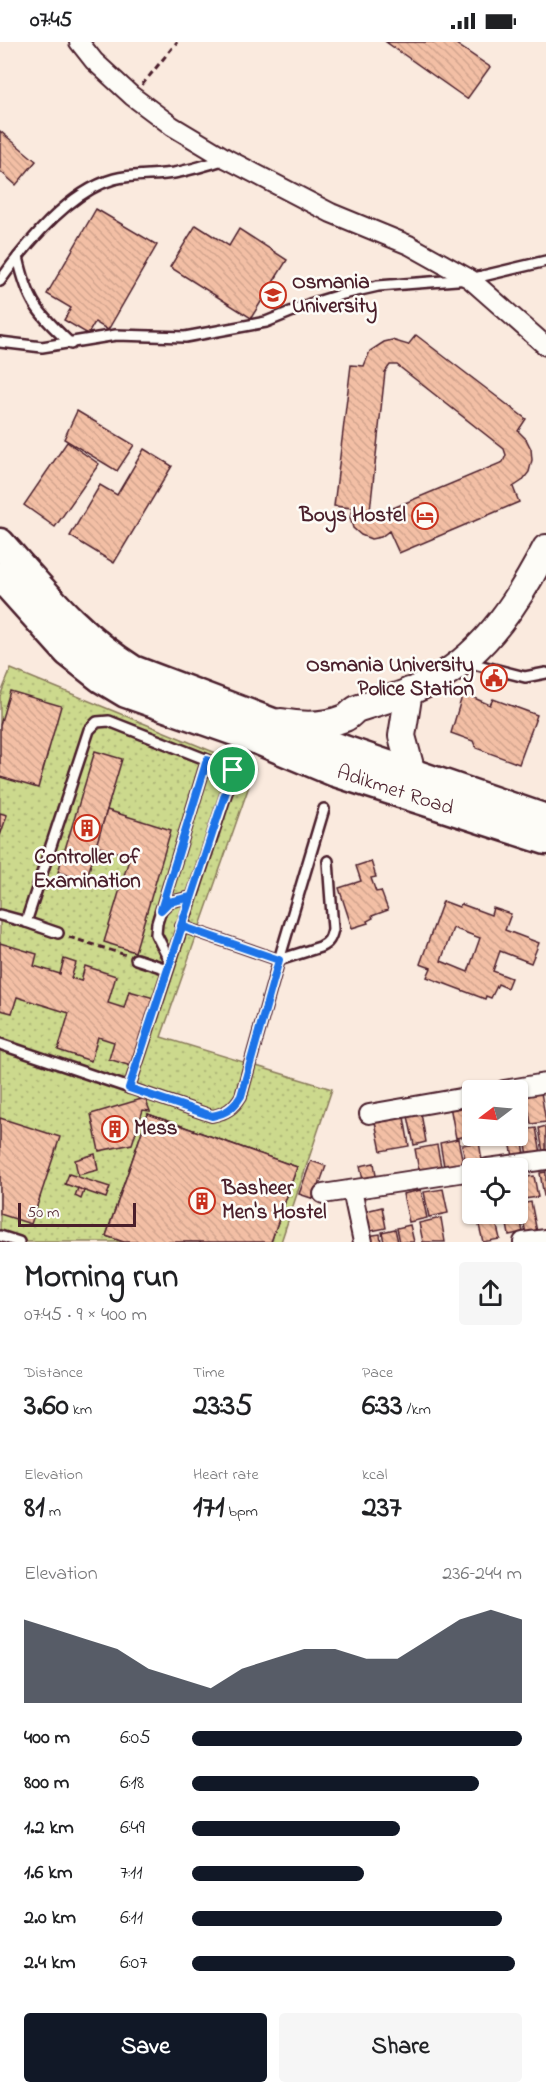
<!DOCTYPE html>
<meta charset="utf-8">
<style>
:root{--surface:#fff;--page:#f6f6f6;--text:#202124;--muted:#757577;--accent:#111827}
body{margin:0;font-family:"Indie Flower",sans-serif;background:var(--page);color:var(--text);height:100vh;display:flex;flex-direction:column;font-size:22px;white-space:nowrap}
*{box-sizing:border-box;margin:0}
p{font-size:20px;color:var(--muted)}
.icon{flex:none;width:33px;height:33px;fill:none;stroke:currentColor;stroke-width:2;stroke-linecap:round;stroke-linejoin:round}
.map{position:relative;height:1200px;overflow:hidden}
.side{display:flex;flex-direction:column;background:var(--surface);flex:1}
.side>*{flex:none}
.needle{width:39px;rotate:254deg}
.buttons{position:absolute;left:462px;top:1038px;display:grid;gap:12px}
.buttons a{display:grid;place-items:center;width:66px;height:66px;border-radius:6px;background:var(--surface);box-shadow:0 2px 4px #0004;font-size:30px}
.scale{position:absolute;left:18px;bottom:15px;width:118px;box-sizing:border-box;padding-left:6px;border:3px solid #4a1f2b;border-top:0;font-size:16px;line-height:21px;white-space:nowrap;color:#4a1f2b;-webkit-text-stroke:4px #fdfcf7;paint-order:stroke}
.pin{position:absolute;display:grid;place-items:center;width:51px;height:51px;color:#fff;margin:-26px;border:3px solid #fff;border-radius:50%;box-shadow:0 2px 6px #0007}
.round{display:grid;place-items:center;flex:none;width:63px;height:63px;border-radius:6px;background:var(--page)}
.head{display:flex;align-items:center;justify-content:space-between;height:102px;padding:0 24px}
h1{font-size:33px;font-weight:700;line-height:45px}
.figures{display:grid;grid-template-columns:repeat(3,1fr);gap:9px;height:102px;padding:6px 24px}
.figures div{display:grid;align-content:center}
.figures b{font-size:30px;font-weight:700}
.figures small{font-size:16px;font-weight:400}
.figures p{font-size:16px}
.chart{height:168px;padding:12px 24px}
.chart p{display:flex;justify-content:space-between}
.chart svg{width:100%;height:108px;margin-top:6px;fill:var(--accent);opacity:.7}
.button{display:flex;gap:12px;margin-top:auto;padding:12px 24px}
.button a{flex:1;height:69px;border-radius:6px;background:var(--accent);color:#fff;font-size:24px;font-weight:700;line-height:69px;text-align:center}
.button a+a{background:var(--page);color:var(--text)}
ul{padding:0 24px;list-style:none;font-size:20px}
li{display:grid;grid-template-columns:96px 72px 1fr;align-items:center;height:45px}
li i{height:15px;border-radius:8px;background:var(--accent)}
.status{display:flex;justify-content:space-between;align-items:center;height:42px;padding:0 30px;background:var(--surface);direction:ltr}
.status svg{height:16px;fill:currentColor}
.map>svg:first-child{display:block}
</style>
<div class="status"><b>07:45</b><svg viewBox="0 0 49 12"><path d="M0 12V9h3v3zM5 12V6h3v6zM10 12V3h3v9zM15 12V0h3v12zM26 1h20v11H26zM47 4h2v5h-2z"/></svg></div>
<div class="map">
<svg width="546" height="1200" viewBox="0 0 546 1200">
<defs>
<pattern id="green-dots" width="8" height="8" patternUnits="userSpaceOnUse" patternTransform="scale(1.5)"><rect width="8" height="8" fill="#ccd98d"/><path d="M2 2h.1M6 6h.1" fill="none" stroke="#b1ba7a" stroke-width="1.8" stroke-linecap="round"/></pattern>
<pattern id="building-back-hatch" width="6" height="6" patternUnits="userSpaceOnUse" patternTransform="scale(1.5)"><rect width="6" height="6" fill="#f3bfa5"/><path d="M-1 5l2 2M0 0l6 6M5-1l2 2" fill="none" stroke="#d2a48e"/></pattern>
</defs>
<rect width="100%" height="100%" fill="#faeade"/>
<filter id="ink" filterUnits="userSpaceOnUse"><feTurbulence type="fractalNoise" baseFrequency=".0167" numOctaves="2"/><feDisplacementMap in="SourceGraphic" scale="12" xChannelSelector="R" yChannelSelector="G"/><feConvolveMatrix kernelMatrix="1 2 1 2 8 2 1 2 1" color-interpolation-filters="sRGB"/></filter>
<g filter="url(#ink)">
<!-- green -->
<polygon fill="url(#green-dots)" stroke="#8b7c5c" stroke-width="1.5" points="11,627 255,727 161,995 332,1047 281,1200 0,1200 0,654"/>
<!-- building -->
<g fill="url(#building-back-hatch)" stroke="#4a1f2b" stroke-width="1.5" fill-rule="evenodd">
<polygon points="386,0 453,0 490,25 467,57"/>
<polygon points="0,89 36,119 16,143 0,129"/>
<polygon points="96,167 157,203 108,288 95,280 88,292 64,278 71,266 47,252"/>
<polygon points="196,183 229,204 239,187 287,218 251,276 170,225"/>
<path d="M416,293L526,377L518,389L526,397L531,407L532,418L529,430L522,439L513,445L519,460L399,511L389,489L381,495L371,497L361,493L353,486L350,476L352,466L334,464L351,323L364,324L370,309L384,300L392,298L408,303ZM390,323H397L504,407L506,413L503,420L374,474L370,469L385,330Z"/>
<polygon points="77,369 134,403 117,429 64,397"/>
<polygon points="67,400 99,422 55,485 24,463"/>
<polygon points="144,407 172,424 114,521 70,494 100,443 117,453"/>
<polygon points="10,649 61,664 38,746 0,735 0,683"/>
<polygon points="463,651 490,663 493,657 537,673 519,722 476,706 473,699 451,691"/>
<polygon points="95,709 122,717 86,839 58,830"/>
<polygon points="107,768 171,788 135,910 104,900 130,814 96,804"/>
<polygon points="0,771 7,773 0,794"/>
<polygon points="371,819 376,835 371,836 376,850 381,849 388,868 372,874 373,876 367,879 368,881 352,886 339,846 361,839 356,824"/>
<path d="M443,859L459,865L461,862L491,873L493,866L511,872L505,888L539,901L531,921L500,909L493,929L511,936L507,946L498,942L491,956L486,954L485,957L427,935L431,926L420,922ZM453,886L480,896L468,930L441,919Z"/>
<polygon points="0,901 37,912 34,924 60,932 64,917 76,921 71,936 81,939 85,924 116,934 108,961 124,966 129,949 154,956 134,1025 109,1017 114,1000 98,995 91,1019 58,1008 69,971 17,955 12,971 0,968"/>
<polygon points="541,1050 546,1080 531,1082 526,1053"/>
<polygon points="522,1055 526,1069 518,1071 518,1056"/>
<polygon points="145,1056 150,1069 143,1068 132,1102 99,1109 91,1072"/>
<polygon points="470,1060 472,1093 456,1096 450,1064"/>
<polygon points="421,1071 426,1100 414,1103 408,1074"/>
<polygon points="148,1072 297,1125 271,1200 246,1200 266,1135 233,1125 225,1149 193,1139 201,1113 169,1103 145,1179 212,1200 124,1200 106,1194"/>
<polygon points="148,1072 297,1125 271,1200 124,1200 106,1194"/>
<polygon points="404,1075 409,1104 381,1109 375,1080"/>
<polygon points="0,1076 60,1095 31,1182 0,1172"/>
<polygon points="546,1084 546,1115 544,1116 539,1086"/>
<polygon points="536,1086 542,1116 529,1118 523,1088"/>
<polygon points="521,1089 526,1118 514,1120 509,1094 518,1094 518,1090"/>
<polygon points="458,1097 464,1126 445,1130 440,1101"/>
<polygon points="479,1100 483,1124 467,1126 462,1103"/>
<polygon points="437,1103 442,1130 420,1134 415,1107"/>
<polygon points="95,1112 98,1128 78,1133 75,1118"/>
<polygon points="311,1119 326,1124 314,1157 299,1152"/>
<polygon points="374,1121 377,1140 364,1143 360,1124"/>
<polygon points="546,1130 546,1154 544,1154 540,1131"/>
<polygon points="69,1132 110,1145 106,1156 65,1142"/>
<polygon points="534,1134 538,1155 524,1157 520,1136"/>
<polygon points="78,1146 84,1149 81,1157 75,1154"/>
<polygon points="443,1147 448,1171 429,1175 424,1150"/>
<polygon points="421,1148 427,1176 409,1180 403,1152"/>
<polygon points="531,1160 537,1190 526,1192 520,1162"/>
<polygon points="382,1165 386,1186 366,1190 362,1170"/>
<polygon points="518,1165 523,1190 509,1193 505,1172 518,1172"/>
<polygon points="441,1176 445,1200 423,1200 419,1181"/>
<polygon points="495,1176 500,1197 483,1200 478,1179"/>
<polygon points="410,1183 414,1200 400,1200 397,1186"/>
<polygon points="395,1187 398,1200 384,1200 382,1190"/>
<polygon points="380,1192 381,1200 368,1200 367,1194"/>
</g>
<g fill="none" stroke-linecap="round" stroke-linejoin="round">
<defs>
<g id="lane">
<path d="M18,215C28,260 37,270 71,302"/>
<path d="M0,239C27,201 68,150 114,137C133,132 154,134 174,131C191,128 209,122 227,117"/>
<polyline points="0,300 42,305 116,293 185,295 266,280 310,262 343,252 378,244 470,237 546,219"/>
<polyline points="466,620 525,635 546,631"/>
<polyline points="162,867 169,860 191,855"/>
<polyline points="0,873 26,880 89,688 97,680 109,679 233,728"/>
<polyline points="26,880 58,891"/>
<path d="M181,884L279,918L320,905C329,901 331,896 333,887L328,819"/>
<polyline points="136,917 167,927"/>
<polyline points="170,920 156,892 157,881 207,718"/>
<path d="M0,1002L212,1074C226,1071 233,1067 241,1054L279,918L324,767"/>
<polyline points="129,1046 245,695"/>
<polyline points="0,1194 19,1200"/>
</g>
<g id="street">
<polyline points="79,0 94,19 132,54 172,84 227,117 331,171 409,203 470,237 546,304"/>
<polyline points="504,1048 546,1041"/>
<polyline points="369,1072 472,1054"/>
<polyline points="488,1126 546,1118"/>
<polyline points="352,1148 363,1200"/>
<polyline points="323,1152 472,1129"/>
<polyline points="523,1200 546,1197"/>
</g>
<g id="secondary">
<polyline points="409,649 402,694 412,731"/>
<path d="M281,680C302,684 325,684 345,676C350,674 353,668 359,666C385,658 412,651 436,637C487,609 520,556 546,506"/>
</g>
<g id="primary">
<path d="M0,501C43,549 77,593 133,628L344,708L546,777"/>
<polyline points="0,534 68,610 101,636 126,651 246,693 335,730 546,798"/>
</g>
</defs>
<!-- lane casing -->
<use href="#lane" stroke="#4a1f2b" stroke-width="14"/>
<!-- street casing -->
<use href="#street" stroke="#4a1f2b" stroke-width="22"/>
<!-- secondary casing -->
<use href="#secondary" stroke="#4a1f2b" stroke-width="30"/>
<!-- primary casing -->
<use href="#primary" stroke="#4a1f2b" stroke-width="33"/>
<!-- path -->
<g stroke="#4a1f2b" stroke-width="3" stroke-dasharray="6 4.5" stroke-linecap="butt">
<polyline points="142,43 177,0"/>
<polyline points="69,895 126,913"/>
</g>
<!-- lane -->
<use href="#lane" stroke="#fdfcf7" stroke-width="9"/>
<!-- street -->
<use href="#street" stroke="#fdfcf7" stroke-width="18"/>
<!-- secondary -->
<use href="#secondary" stroke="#fdfcf7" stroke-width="26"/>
<!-- primary -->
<use href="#primary" stroke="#fdfcf7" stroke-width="28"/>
</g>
</g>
<g fill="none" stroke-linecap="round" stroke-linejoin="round" filter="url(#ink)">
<defs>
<path id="route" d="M233,728C198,834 163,940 129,1046L212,1074C226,1071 233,1067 241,1054L279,918L181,884L191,855L169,860L161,868L207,718L233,728"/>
</defs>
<!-- route casing -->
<use href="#route" stroke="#fff" stroke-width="12"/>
<!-- route -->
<use href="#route" stroke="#1a73e8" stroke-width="8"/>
</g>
<!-- icons -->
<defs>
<symbol id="university-ring" viewBox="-11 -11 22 22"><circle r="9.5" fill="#fdfcf7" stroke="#c8321e" stroke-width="1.5"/><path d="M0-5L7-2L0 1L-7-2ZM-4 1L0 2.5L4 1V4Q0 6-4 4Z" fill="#c8321e"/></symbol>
<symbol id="hotel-ring" viewBox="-11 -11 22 22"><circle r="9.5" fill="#fdfcf7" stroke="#c8321e" stroke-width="1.5"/><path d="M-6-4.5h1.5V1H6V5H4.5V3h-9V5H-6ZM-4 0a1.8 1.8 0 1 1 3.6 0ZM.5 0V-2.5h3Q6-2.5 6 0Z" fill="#c8321e"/></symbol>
<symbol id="civic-ring" viewBox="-11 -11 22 22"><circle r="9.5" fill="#fdfcf7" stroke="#c8321e" stroke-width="1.5"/><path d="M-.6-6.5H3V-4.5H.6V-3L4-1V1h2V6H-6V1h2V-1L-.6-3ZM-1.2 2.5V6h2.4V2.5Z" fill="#c8321e"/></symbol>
<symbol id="building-ring" viewBox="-11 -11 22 22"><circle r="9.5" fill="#fdfcf7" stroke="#c8321e" stroke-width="1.5"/><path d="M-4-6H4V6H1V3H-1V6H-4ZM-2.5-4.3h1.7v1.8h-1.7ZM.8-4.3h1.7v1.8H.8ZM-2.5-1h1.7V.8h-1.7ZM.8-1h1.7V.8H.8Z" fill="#c8321e"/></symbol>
</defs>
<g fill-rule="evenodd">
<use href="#university-ring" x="258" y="238" width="30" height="30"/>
<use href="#hotel-ring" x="410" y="459" width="30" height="30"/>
<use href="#civic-ring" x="479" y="621" width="30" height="30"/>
<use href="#building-ring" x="72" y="771" width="30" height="30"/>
<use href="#building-ring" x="100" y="1072" width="30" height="30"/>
<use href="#building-ring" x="187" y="1144" width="30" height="30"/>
</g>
<g text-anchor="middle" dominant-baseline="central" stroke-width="5" stroke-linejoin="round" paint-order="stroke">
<!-- poi labels -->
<g font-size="21" font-weight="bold" fill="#4a1f2b" stroke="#fdfcf7" text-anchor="start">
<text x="292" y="241">Osmania<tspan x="292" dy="24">University</tspan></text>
<text x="406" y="474" text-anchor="end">Boys Hostel</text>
<text x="474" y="624" text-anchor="end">Osmania University<tspan x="474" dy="24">Police Station</tspan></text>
<text x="87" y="816" text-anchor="middle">Controller of<tspan x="87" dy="24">Examination</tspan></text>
<text x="134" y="1087">Mess</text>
<text x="222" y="1147">Basheer<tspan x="222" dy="24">Men's Hostel</tspan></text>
</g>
<!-- street labels -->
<g font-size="21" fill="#4a1f2b" stroke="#fdfcf7">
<text transform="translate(395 749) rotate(18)">Adikmet Road</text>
</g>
</g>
</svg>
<div class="buttons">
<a><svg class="needle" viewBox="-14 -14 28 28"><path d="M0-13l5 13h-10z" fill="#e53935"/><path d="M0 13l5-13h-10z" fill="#757577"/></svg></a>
<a><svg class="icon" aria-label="locate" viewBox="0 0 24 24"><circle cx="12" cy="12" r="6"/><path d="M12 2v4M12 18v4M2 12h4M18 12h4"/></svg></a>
</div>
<div class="scale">50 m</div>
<div class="pin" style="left:233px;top:728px;background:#1e9e55"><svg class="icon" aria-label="arrive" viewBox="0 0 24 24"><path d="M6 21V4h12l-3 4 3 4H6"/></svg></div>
</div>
<section class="side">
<div class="head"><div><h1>Morning run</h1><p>07:45 · 9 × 400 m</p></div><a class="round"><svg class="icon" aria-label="share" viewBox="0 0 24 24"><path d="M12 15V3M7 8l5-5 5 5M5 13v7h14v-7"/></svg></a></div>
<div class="figures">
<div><p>Distance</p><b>3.60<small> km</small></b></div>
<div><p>Time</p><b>23:35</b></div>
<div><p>Pace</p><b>6:33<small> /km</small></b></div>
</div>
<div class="figures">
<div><p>Elevation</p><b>81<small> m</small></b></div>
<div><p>Heart rate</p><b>171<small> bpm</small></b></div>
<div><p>kcal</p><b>237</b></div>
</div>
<div class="chart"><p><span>Elevation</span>236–244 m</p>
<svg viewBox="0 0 160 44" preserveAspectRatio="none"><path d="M0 44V10L10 14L20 18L30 22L40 30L50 34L60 38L70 30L80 26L90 22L100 22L110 26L120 26L130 18L140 10L150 6L160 10V44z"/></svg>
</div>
<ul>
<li><b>400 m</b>6:05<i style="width:100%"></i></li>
<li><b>800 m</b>6:18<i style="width:87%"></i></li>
<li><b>1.2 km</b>6:49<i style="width:63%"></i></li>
<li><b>1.6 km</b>7:11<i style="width:52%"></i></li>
<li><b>2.0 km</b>6:11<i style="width:94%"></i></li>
<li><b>2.4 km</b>6:07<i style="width:98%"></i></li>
</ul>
<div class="button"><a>Save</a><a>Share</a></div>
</section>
